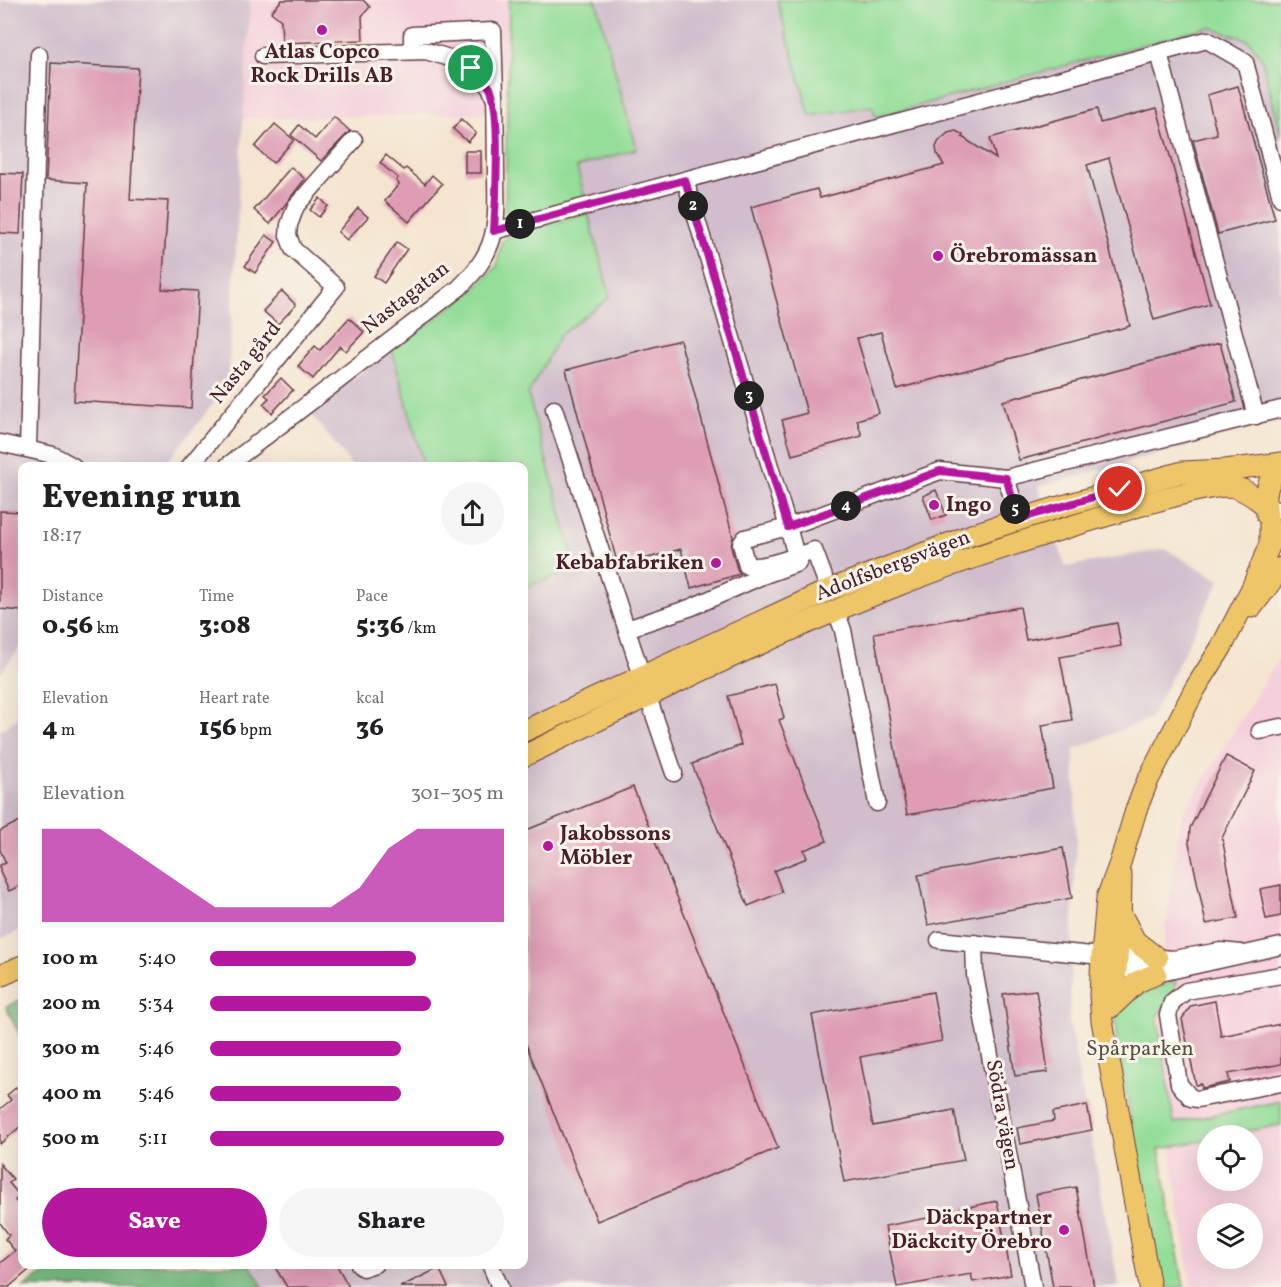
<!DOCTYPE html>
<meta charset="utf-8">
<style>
:root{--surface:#fff;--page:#f6f6f6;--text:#202124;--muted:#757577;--accent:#b5179e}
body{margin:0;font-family:Vollkorn,serif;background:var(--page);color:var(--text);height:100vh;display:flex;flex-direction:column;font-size:22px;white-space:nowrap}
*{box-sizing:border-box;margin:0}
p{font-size:20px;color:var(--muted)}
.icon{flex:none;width:33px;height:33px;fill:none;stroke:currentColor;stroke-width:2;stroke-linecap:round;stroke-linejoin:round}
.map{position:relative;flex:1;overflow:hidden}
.sheet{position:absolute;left:18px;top:462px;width:510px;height:807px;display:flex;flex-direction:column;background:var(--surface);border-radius:12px;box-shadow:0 6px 24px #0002}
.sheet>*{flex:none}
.tools{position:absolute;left:1197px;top:1125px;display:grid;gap:12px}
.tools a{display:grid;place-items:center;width:66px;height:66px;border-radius:50%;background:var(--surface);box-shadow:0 6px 24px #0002;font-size:30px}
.pin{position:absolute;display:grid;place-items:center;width:51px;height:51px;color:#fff;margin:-26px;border:3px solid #fff;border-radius:50%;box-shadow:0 2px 6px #0007}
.km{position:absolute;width:30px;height:30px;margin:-15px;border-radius:50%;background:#222;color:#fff;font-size:16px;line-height:30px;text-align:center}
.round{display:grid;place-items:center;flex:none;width:63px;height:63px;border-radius:32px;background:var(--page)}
.head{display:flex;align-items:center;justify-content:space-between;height:102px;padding:0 24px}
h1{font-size:33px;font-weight:800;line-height:45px}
.figures{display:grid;grid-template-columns:repeat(3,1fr);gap:9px;height:102px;padding:6px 24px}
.figures div{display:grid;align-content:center}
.figures b{font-size:26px;font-weight:800}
.figures small{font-size:16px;font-weight:400}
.figures p{font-size:16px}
.chart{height:168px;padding:12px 24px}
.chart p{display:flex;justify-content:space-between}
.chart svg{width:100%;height:108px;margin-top:6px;fill:var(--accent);opacity:.7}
.action{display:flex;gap:12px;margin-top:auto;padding:12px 24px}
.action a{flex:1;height:69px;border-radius:36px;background:var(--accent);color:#fff;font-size:24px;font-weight:800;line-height:69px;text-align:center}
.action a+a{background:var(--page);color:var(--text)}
ul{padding:0 24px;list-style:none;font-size:20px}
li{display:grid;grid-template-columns:96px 72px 1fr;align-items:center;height:45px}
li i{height:15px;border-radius:8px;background:var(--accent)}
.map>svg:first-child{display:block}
</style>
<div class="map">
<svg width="1281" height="1287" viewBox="0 0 1281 1287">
<rect width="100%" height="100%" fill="#f7f3e8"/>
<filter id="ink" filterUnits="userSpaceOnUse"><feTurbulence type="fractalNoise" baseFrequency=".0167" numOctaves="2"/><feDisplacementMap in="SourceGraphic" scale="12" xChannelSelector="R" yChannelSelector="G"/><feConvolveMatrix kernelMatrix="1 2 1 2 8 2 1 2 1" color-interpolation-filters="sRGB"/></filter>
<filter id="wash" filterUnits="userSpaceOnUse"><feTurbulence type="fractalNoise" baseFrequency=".008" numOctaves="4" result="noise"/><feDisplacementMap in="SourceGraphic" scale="24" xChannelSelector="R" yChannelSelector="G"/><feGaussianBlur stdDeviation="1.35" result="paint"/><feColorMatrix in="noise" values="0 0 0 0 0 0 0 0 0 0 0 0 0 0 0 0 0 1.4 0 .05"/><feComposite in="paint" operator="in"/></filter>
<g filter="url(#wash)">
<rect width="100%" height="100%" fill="#f5e5d0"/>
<!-- built -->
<g fill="#f5cfdc" fill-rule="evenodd">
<polygon points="250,0 509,0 510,50 489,113 243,119"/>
<path d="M1281,655V1287H1191L1152,1026L1181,817ZM1208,1136H1252V1180H1208ZM1208,1214H1252V1258H1208Z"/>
</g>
<!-- industrial -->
<g fill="#d1bdcc">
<polygon points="0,0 250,0 228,385 164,466 22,466 22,645 0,674"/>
<polygon points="596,0 777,0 811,116 872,106 877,117 1208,27 1248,40 1262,58 1281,135 1281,420 1038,487 1066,567 1165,549 1220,580 1151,718 1074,749 1076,840 1069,1022 1119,1287 263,1287 250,1265 524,1264 524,587 577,570 528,394 560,335 610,297 576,167 636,149"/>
<polygon points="392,350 424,466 352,466 309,411"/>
<polygon points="22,715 22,930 0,939 0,731"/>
</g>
<!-- green -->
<g fill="#94de99" stroke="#6f7e62" stroke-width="1.5">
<polygon points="509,0 596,0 636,149 577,167 585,200 516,220 505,218"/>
<polygon points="777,0 1281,0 1281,135 1262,58 1248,40 1208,27 876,117 872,106 810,116"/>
<polygon points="588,213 610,297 560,335 528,394 577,570 524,587 524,466 424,466 392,350 472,292 497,266 501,242 513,234"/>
<path d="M1176,981L1174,992L1157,1016L1174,1123L1281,1101V1125L1228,1135L1208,1136L1207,1140L1159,1149L1184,1287H1161L1116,1037C1116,1031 1115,1023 1116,1018C1121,997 1158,987 1176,981Z"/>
</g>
<!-- forest -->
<g fill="#77bd81" stroke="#606e56" stroke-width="1.5">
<polygon points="22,998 22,1040 6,1007"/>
<polygon points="57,1264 250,1265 263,1287 24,1287"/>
</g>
<g id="blocks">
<!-- building -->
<g fill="#de9db5">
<polygon points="282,0 363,0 370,7 362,16 363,40 282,43 281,20 271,12"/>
<polygon points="51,63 138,68 130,199 168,201 162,289 198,291 191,408 74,401 87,183 46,180"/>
<polygon points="1238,86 1275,219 1218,234 1193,140 1217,134 1207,95"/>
<polygon points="1157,108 1210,304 1154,320 1109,158 1087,165 1130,326 897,389 881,332 857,338 879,413 857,420 862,436 792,455 782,420 807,413 751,207 817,189 820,198 944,165 937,154 936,147 939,141 948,133 956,131 963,135 962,137 996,159 990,138 1097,109 1100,123"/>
<polygon points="334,117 350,131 321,161 291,135 299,125 315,139"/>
<polygon points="461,119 476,133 468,142 453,129"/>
<polygon points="275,124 294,140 273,163 255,147"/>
<rect x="465" y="151" width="16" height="22"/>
<polygon points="386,155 404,170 406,168 425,184 432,175 442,184 409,222 385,201 399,184 396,181 398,178 380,163"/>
<polygon points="291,167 305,179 270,224 254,210"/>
<polygon points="0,173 23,174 20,234 0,233"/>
<polygon points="320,198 328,206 319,217 310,210"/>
<polygon points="358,208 368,217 347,240 338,232"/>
<polygon points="266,235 276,242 255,273 245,266"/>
<polygon points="397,242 407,249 384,283 374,276"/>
<polygon points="282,291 296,305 278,324 263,311"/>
<polygon points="349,318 364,332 346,351 340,346 313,379 298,366 315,346 320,350"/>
<polygon points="680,340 733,537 731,547 737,569 740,574 691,588 681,549 618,566 566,370"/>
<polygon points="1220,343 1236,402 1019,460 1003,401"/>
<polygon points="281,378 293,390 272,413 263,404 269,398 265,395"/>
<polygon points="936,490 946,515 932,520 923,496"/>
<polygon points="0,511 22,512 22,611 0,609"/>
<polygon points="1020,607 1026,640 1117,623 1121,646 1060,657 1072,720 1042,725 1053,788 907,815 874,633"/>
<polygon points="775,684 784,718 779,720 827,841 804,850 807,858 774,871 782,892 748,906 692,764 741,745 728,696"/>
<polygon points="1226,756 1255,771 1222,838 1238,918 1206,924 1189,843 1190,828"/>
<polygon points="633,787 778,1148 597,1221 524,1039 524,831"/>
<polygon points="22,820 22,885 9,891 0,872 0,865 6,863 0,850 0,831"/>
<polygon points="1063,848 1072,898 928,925 918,875"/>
<polygon points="1281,885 1281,916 1266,919 1260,889"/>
<polygon points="1036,990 1048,1072 1015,1076 1003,994"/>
<polygon points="933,992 942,1041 860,1057 873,1126 954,1110 964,1160 844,1182 812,1015"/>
<polygon points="1215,1001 1221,1036 1281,1024 1281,1064 1228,1074 1230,1082 1202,1088 1201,1084 1196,1085 1182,1019 1191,1006"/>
<polygon points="22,1083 22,1125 0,1144 0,1109 11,1100 7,1095"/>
<polygon points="1087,1105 1092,1130 1020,1144 1017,1128 1054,1121 1053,1112"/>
<polygon points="0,1164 13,1179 9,1183 20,1196 15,1200 22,1209 22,1264 36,1264 9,1287 0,1287 0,1263 15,1251 5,1239 9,1235 0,1223"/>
<polygon points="1076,1187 1094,1287 1053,1287 1036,1194"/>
<polygon points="997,1201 1011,1275 973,1282 971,1274 897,1287 885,1226 959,1212 959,1209"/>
<polygon points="273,1264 336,1264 349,1287 287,1287"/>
<polygon points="439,1268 448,1287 400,1287"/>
</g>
</g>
</g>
<g filter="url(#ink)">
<use href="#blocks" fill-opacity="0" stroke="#643d44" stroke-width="1.5"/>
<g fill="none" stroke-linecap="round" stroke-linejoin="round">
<defs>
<g id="minor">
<polyline points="1159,53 1256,416"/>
<polyline points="263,56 426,51 453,59 471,68 490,87 495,100"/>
<polyline points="685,180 788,527 940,471 1006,478"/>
<polyline points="494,231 1207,40 1245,62 1281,198"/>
<polyline points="554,409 642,676"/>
<polyline points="0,443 53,455 73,466"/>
<polyline points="28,449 39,55"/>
<polyline points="190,466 336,287 293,249 288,235 289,225 296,206 354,140"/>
<path d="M227,466L459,288C473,274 486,259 492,239C498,219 496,195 496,174C496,127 495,79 493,31L412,35V50"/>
<polyline points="1265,505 1281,510"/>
<polyline points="1019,519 1006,478 1281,409"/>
<polyline points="836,611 843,630 877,803"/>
<path d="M627,629L692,607L762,576L798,563L788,527L745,538L741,544L747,566C766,568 796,556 814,550L829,590"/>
<polyline points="648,697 674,773"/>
<polyline points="1260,731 1281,727"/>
<polyline points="939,940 1102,956"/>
<polyline points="974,943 975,975 1033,1287"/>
<polyline points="1241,953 1221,951 1173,959 1137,956 1118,957 1124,965 1129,970 1156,974 1281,946"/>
<polyline points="1281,975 1186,991 1172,1002 1168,1015 1179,1084 1191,1098 1198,1099 1281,1083"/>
<polyline points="359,1264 363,1268 375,1264"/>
<polyline points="490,1264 500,1287"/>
</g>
<g id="major">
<path d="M1267,515C1264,496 1266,480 1281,467"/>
<polyline points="1252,607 1281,568"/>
<polyline points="524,731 829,590 974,534 1059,507 1182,472 1225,470 1281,463"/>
<path d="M524,756C646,697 769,636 896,586C969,557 1044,534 1119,512C1142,505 1215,482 1234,487C1246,490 1256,498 1265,505"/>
<polyline points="1122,916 1135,941 1157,958"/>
<polyline points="0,976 22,966"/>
<path d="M1112,1003C1118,960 1121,919 1121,876"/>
<polyline points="1111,1007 1137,982 1156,974"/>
<polyline points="1150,1287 1102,1021 1100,995 1102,956 1107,898 1120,863 1136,810 1147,782 1195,689 1221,648 1252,588 1270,544 1270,524"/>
</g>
</defs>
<!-- minor casing -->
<use href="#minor" stroke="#643d44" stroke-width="19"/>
<!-- major casing -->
<use href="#major" stroke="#643d44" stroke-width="23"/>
<!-- minor -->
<use href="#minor" stroke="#fff" stroke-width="16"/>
<!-- major -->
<use href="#major" stroke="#eec569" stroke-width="21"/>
</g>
</g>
<g fill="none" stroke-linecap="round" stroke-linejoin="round" filter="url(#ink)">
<defs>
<path id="route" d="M471,68C477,74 486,81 490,88C501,108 496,204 494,231L685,180L788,527L940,471L1006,478L1019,519L1120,489"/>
</defs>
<!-- route casing -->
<use href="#route" stroke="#fff" stroke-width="12"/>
<!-- route -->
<use href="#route" stroke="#b5179e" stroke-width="8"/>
</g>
<!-- markers -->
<g fill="#b5179e" stroke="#f7f3e8" stroke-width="2">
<circle cx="322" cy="30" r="6"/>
<circle cx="938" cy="256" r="6"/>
<circle cx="934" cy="505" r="6"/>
<circle cx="716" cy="563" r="6"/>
<circle cx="548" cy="846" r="6"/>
<circle cx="1064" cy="1230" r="6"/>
</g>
<g text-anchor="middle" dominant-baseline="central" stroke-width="6" stroke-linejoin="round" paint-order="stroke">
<!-- poi labels -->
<g font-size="21" font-weight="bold" fill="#4a1f2b" stroke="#f7f3e8" text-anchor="start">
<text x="322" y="52" text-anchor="middle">Atlas Copco<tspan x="322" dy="24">Rock Drills AB</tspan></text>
<text x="950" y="256">Örebromässan</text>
<text x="946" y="505">Ingo</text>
<text x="704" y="563" text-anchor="end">Kebabfabriken</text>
<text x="560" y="834">Jakobssons<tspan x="560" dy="24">Möbler</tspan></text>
<text x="1052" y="1218" text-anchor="end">Däckpartner<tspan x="1052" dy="24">Däckcity Örebro</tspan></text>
</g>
<!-- street labels -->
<g font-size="21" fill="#4a1f2b" stroke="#f7f3e8">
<text transform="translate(406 298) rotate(-38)">Nastagatan</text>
<text transform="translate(246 363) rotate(-51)">Nasta gård</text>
<text transform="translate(893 566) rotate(-21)">Adolfsbergsvägen</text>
<text transform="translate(1002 1115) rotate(80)">Södra vägen</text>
</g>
<!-- park labels -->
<g font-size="21" fill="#5c4f46" stroke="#f7f3e8">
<text x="1140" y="1049">Spårparken</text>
</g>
</g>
</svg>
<div class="tools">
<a><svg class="icon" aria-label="locate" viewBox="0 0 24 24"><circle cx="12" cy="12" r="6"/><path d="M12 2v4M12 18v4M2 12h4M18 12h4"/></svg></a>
<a><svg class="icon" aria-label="layers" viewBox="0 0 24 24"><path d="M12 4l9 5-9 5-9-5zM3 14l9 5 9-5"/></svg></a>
</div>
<div class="pin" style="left:471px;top:68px;background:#1e9e55"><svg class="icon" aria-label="arrive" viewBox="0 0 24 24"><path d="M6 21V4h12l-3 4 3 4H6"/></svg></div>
<div class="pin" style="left:1120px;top:489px;background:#d93025"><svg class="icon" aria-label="check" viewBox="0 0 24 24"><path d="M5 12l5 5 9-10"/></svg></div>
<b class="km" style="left:520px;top:224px">1</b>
<b class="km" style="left:693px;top:206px">2</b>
<b class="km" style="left:749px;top:396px">3</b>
<b class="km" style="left:846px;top:506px">4</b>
<b class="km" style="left:1015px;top:509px">5</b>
<section class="sheet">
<div class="head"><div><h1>Evening run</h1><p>18:17</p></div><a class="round"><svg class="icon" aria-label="share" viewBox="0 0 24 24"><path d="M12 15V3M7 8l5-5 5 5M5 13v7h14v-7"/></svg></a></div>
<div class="figures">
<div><p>Distance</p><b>0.56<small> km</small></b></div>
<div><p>Time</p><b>3:08</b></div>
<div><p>Pace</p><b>5:36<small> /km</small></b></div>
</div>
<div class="figures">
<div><p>Elevation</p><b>4<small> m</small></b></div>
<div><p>Heart rate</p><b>156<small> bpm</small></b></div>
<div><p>kcal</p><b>36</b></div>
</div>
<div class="chart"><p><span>Elevation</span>301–305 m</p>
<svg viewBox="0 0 160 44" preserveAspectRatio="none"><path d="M0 44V6L10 6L20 6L30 14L40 22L50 30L60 38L70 38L80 38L90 38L100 38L110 30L120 14L130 6L140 6L150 6L160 6V44z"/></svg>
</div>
<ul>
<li><b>100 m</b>5:40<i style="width:70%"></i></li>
<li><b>200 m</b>5:34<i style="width:75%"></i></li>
<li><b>300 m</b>5:46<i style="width:65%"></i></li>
<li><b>400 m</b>5:46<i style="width:65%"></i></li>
<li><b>500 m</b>5:11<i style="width:100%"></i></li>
</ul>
<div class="action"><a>Save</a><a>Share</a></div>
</section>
</div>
